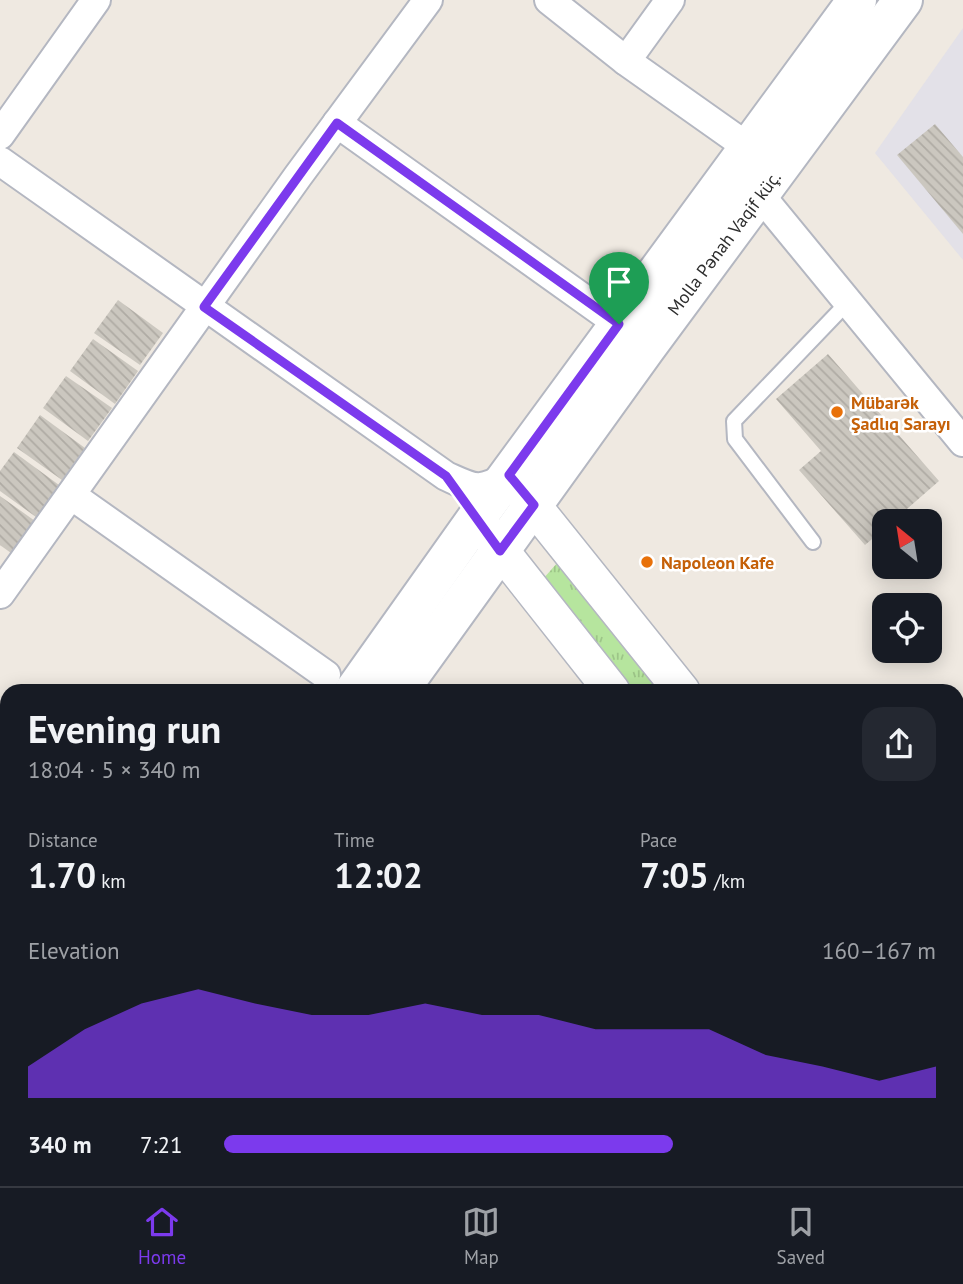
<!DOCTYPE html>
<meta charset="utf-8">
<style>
:root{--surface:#171b24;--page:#242831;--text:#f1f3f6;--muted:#9ea1a6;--line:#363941;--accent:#7c3aed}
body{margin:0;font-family:"PT Sans",sans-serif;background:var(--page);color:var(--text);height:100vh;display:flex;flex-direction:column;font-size:26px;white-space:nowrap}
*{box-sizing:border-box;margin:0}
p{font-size:23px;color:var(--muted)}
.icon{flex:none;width:38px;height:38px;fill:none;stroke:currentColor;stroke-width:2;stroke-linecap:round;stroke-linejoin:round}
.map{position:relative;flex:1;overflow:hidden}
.drawer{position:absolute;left:0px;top:684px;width:964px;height:502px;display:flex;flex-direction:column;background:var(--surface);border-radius:21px 21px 0 0;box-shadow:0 4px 18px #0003}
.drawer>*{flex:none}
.needle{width:46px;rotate:330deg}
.fabs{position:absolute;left:872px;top:509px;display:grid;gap:14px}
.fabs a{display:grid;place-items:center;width:70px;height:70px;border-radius:14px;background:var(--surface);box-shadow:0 4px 18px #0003;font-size:35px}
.pin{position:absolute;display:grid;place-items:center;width:60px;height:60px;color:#fff;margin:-72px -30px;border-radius:50% 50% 50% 0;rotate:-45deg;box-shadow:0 0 7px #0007}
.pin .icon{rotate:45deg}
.round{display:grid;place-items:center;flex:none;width:74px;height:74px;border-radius:21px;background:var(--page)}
.overview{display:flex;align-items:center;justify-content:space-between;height:119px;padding:0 28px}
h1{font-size:38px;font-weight:800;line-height:52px}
.figures{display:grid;grid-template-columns:repeat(3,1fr);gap:10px;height:119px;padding:7px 28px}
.figures div{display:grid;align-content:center}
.figures b{font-size:35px;font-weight:800}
.figures small{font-size:19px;font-weight:400}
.figures p{font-size:19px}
.chart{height:196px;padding:14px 28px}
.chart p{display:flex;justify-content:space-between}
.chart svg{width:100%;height:126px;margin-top:7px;fill:var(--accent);opacity:.7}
ul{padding:0 28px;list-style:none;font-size:23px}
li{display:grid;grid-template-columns:112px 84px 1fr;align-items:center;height:52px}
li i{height:18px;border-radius:9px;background:var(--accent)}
.menu{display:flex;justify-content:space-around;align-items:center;height:98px;border-top:2px solid var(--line);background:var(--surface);font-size:19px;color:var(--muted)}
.menu a{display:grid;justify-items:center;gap:4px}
.menu .on{color:var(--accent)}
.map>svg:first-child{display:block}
</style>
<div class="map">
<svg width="963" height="1186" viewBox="0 0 963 1186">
<defs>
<pattern id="grass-tufts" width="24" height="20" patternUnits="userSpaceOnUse" patternTransform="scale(1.75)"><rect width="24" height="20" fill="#b6e59e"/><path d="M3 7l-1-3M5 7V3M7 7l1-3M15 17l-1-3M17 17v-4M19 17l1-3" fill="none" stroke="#9dc588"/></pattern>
<pattern id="building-back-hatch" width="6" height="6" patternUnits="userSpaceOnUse" patternTransform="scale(1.75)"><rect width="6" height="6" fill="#cbc7bf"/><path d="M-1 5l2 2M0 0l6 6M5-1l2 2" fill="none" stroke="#afaba4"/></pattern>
</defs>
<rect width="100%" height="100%" fill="#efe9e1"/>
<!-- industrial -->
<polygon fill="#e3e1e8" points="963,28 963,260 875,153"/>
<!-- grass -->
<polygon fill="url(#grass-tufts)" points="558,562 662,691 634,691 543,579"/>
<!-- building -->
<g fill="url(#building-back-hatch)">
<polygon points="935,124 963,157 963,234 897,155"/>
<polygon points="118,300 163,333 140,365 94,333"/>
<polygon points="93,339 138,371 115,404 70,371"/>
<polygon points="828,354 939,481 892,522 884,522 884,529 865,545 799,470 821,451 776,399"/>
<polygon points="66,376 112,408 88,441 43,408"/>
<polygon points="40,415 85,448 62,480 17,448"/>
<polygon points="14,452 59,485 36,517 0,491 0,471"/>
<polygon points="0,496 35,521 11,553 0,545"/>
<polygon points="734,1180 802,1180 794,1186 725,1186"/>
</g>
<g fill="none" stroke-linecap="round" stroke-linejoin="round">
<defs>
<g id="service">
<polyline points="813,542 735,439 734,421 848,302"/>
<polyline points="957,1160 963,1156"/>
<polyline points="856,1180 862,1186"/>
<polyline points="923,1186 932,1180"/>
</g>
<g id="minor">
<polyline points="549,0 626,61 749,148"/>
<polyline points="626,61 670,0"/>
<polyline points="337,123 619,324"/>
<polyline points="0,135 96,0"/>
<path d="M0,161L446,476C475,489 478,493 508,476"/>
<polyline points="760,195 963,442"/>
<polyline points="71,495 326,675"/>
<polyline points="0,594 298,176 428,0"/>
<polyline points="0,731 7,736"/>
<polyline points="957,951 963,947"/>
<polyline points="0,1024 7,1029"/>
<polyline points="227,1180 237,1186"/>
<polyline points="418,1186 422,1180"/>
<polyline points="672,1186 680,1180"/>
</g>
<g id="tertiary">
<polyline points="516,484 682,691"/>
<polyline points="485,530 612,691"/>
<polyline points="957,1030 963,1037"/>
<polyline points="957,1123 963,1130"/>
</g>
<g id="secondary">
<polyline points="354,691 476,519 857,0"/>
<polyline points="399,691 646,348 903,0"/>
<polyline points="0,1175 7,1165"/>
<polyline points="41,1186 45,1180"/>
</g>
</defs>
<!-- service casing -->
<use href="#service" stroke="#b4b7c1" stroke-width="18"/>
<!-- minor casing -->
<use href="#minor" stroke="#b4b7c1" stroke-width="32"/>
<!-- tertiary casing -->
<use href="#tertiary" stroke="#b4b7c1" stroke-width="38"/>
<!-- secondary casing -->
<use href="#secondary" stroke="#b4b7c1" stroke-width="42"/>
<!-- service -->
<use href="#service" stroke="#fff" stroke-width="14"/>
<!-- minor -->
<use href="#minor" stroke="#fff" stroke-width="28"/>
<!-- tertiary -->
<use href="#tertiary" stroke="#fff" stroke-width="35"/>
<!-- secondary -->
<use href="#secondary" stroke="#fff" stroke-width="38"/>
</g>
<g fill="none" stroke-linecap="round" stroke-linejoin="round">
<defs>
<polygon id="route" points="337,123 619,324 509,475 534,505 500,551 446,476 204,307"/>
</defs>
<!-- route casing -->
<use href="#route" stroke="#fff" stroke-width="14"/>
<!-- route -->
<use href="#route" stroke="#7c3aed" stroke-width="9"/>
</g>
<!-- markers -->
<g fill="#e8710a" stroke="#fff" stroke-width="2.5">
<circle cx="837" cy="412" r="7"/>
<circle cx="647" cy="562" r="7"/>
</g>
<g text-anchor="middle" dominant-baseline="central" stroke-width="5" stroke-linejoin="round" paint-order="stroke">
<!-- street labels -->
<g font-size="18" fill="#2e2e2e" stroke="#fff">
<text transform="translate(724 243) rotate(-53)">Molla Pənah Vaqif küç.</text>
</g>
<!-- food labels -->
<g font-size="18" font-weight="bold" fill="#c56008" stroke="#fff" text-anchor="start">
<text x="851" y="402">Mübarək<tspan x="851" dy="21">Şadlıq Sarayı</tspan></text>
<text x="661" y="562">Napoleon Kafe</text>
</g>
</g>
</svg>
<div class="fabs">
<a><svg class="needle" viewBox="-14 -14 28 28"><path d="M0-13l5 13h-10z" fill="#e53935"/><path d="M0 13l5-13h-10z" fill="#9ea1a6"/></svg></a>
<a><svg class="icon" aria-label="locate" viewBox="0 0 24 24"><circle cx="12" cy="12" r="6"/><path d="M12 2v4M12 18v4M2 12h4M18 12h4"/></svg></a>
</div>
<div class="pin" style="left:619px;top:324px;background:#1e9e55"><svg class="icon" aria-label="arrive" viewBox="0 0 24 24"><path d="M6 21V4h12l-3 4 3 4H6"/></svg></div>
<section class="drawer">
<div class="overview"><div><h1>Evening run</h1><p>18:04 · 5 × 340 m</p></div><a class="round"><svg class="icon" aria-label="share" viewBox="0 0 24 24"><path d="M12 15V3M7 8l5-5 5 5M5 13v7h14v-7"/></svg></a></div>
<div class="figures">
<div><p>Distance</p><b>1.70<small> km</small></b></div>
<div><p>Time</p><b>12:02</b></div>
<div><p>Pace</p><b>7:05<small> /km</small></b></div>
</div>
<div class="chart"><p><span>Elevation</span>160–167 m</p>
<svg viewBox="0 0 160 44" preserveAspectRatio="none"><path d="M0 44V33L10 20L20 11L30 6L40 11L50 15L60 15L70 11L80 15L90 15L100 20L110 20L120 20L130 29L140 33L150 38L160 33V44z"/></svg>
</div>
<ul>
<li><b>340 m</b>7:21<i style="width:63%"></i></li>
</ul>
</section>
</div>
<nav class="menu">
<a class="on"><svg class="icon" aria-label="home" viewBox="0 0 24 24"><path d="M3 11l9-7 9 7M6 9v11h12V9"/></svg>Home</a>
<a><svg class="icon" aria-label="map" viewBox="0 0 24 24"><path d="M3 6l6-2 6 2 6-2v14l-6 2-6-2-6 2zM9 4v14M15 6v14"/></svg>Map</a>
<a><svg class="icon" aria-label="saved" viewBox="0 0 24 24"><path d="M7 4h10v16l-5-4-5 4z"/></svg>Saved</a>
</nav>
